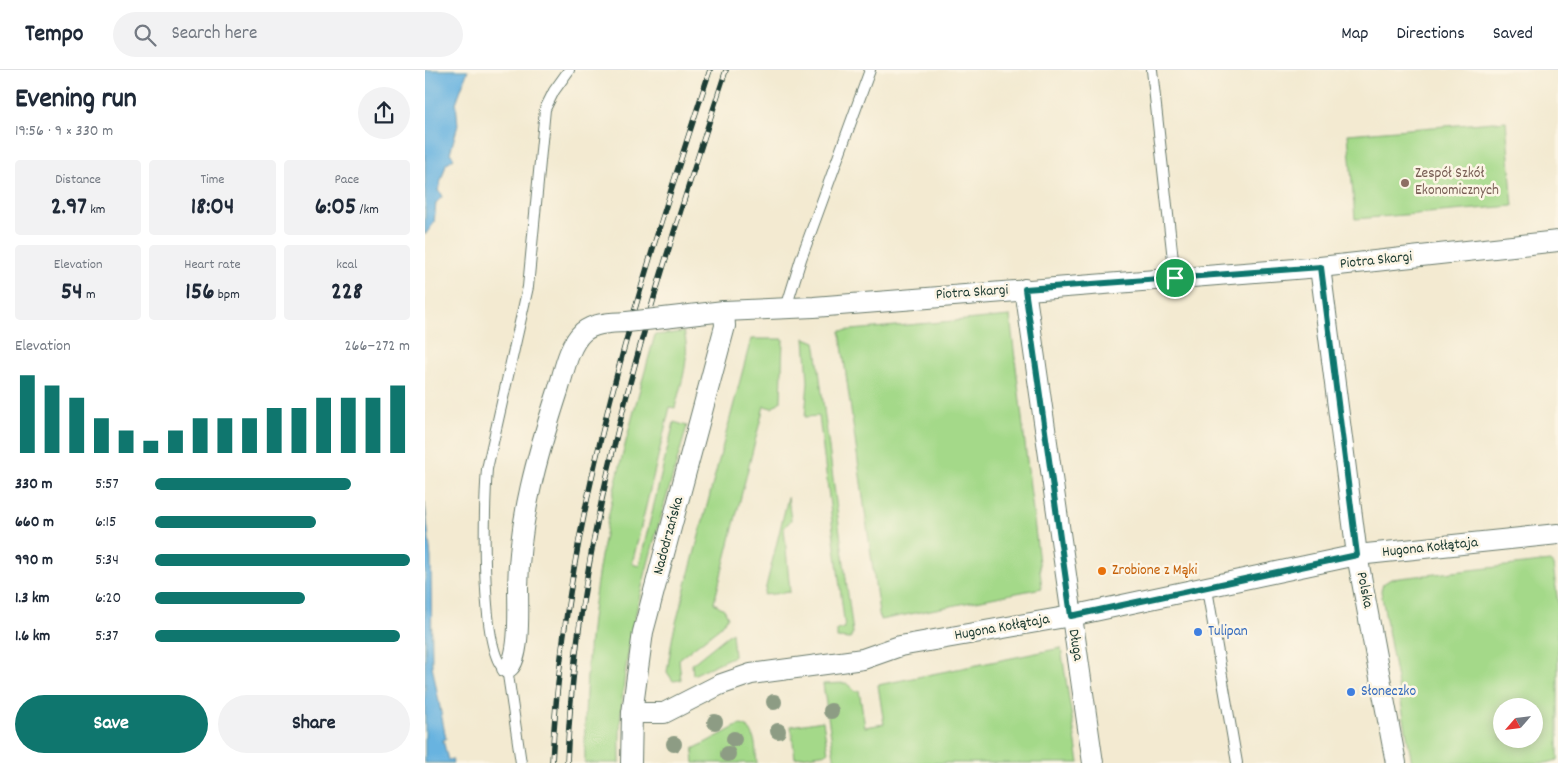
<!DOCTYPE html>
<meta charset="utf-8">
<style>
:root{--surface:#fff;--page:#f2f2f3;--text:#1f2937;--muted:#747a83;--line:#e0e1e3;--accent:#0f766e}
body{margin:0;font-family:Dekko,sans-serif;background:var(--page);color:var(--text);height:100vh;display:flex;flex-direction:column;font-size:19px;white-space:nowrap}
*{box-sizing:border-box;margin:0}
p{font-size:16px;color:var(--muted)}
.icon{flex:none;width:28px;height:28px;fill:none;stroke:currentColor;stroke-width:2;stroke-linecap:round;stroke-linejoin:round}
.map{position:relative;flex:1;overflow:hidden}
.sheet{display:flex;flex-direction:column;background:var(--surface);width:425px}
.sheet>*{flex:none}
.needle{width:32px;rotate:242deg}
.controls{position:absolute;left:1068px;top:628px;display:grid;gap:10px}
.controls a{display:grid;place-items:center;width:50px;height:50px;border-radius:50%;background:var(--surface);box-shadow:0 2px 12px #0003;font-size:25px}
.pin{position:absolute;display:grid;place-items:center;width:42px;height:42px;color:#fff;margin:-21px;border:2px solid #fff;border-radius:50%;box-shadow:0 1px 5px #0007}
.round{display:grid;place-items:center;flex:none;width:52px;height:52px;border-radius:26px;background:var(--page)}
.headline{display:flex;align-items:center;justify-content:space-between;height:85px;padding:0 15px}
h1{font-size:28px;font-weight:700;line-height:38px}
.figures{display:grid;grid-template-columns:repeat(3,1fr);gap:8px;height:85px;padding:5px 15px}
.figures div{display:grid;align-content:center;border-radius:5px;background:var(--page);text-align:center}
.figures b{font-size:25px;font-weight:700}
.figures small{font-size:14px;font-weight:400}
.figures p{font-size:14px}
.chart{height:140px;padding:10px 15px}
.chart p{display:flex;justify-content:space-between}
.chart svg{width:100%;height:90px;margin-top:5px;stroke:var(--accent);stroke-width:6}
.primary-button{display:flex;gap:10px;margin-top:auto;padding:10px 15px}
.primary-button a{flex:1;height:58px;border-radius:30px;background:var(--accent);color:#fff;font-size:20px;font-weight:700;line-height:58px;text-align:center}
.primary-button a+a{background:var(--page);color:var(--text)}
ul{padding:0 15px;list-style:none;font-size:16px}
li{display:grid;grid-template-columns:80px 60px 1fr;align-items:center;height:38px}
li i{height:12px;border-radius:6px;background:var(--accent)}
header{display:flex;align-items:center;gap:30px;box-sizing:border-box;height:70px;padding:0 25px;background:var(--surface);border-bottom:1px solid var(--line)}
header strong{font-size:24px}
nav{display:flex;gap:28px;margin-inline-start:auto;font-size:18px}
.search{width:350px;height:45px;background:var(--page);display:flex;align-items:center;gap:12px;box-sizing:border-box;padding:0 18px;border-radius:28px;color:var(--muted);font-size:19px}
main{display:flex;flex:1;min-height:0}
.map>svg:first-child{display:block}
</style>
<header>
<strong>Tempo</strong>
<div class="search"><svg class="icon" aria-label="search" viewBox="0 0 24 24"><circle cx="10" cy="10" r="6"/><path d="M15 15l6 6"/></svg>Search here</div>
<nav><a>Map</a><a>Directions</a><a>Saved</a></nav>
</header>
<main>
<section class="sheet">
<div class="headline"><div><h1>Evening run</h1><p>19:56 · 9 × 330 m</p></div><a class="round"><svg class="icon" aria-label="share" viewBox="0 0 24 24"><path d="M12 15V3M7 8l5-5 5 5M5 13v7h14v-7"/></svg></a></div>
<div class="figures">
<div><p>Distance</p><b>2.97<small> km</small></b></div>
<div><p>Time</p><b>18:04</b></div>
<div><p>Pace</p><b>6:05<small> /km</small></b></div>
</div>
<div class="figures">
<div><p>Elevation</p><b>54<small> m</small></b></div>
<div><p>Heart rate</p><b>156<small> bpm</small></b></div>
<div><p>kcal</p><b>228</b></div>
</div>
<div class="chart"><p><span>Elevation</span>266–272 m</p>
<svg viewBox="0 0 160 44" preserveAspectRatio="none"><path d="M5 44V6M15 44V11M25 44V17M35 44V27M45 44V33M55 44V38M65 44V33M75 44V27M85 44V27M95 44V27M105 44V22M115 44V22M125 44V17M135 44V17M145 44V17M155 44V11"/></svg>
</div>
<ul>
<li><b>330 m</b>5:57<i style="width:77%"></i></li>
<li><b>660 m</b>6:15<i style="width:63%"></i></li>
<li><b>990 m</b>5:34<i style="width:100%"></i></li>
<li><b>1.3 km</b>6:20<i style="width:59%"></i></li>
<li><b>1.6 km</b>5:37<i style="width:96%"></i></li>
</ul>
<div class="primary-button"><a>Save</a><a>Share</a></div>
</section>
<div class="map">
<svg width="1133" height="693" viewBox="0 0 1133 693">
<rect width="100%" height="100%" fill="#fcf5e5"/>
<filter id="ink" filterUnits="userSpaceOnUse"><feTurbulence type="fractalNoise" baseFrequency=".02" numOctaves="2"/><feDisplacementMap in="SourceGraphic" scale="10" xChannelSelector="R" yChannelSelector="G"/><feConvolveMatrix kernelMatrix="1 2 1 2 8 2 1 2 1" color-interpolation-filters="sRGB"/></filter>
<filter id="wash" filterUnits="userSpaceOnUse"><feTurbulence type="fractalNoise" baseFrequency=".0096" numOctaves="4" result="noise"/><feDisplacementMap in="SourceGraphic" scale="20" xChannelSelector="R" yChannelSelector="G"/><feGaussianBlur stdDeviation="1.12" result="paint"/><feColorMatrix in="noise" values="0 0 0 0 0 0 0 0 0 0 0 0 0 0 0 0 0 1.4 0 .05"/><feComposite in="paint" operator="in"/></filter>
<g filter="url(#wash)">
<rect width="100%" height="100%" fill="#f3ead1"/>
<!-- green -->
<g fill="#a4d989" stroke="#628b5e" fill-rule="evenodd">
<polygon points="1081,51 1088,136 930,149 923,64"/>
<polygon points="585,246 617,518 455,550 415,261"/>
<path d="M259,262C266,288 256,313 250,338L245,337L207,494L214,496L249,352L262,356C232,465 191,578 195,693H160C158,598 170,500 192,408C203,360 217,312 230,265Z"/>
<polygon points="380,268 390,272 391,277 428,563 425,569 412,568 412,560 420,558 394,346 380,347 383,312"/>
<polygon points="326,269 358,269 356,331 347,338 339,336 289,533 299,539 303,547 295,557 254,589 256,610 248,611 242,602 248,564"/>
<polygon points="363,427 366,450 359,458 365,522 339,525"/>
<path d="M1125,491L1128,495L1133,534V690L1121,693H987L956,521L958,514L966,509ZM1076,636H1109V669H1076Z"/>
<polygon points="307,562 309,586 268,605 267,594"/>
<polygon points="636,578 654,693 410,693 398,614 421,613 431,622 434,620 440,657 459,654 453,615"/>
<polygon points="398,651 403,683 370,688 366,656"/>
<path d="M314,655C332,655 330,680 332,693H269L268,679Z"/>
</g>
<!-- water -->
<g fill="#67b3e0" stroke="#43788a">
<polygon points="0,0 43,0 31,33 33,55 25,83 29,88 21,94 13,121 17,124 17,127 11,133 9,153 0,165"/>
<polygon points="0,432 6,488 7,595 21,669 18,670 23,690 27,689 28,693 0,693"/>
</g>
</g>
<g filter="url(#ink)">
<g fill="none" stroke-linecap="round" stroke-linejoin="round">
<defs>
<g id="service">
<polyline points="727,0 750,208"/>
<polyline points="361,238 376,189 445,0"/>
<polyline points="782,519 812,693"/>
<path d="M96,693L82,598H78C55,575 59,434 62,399L103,217L120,39L129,21L144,0"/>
</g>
<g id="minor">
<polyline points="895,197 932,485 971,693"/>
<polyline points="600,219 668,693"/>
<polyline points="230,249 299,241 389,237 895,197 1133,171"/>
<path d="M82,598C96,592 93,533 93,518C94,449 112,386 133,321C139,302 143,276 158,262C170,252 187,253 202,252"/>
<polyline points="207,643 239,643 294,615 326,604 438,589 475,576 646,546 932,485 1133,464"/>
<polyline points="206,693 207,643 218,562 300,256 299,241"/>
</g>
</defs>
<!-- service casing -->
<use href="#service" stroke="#697a6b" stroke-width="12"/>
<!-- minor casing -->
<use href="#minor" stroke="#697a6b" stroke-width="22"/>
<!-- service -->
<use href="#service" stroke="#fff" stroke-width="10"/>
<!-- minor -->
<use href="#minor" stroke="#fff" stroke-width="20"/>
<defs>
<g id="rail">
<path d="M127,693C138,456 211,224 285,0"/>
<path d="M142,693C151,455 228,225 301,0"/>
</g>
</defs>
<!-- rail casing -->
<use href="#rail" stroke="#1f3d34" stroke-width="5.5"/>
<!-- rail -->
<use href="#rail" stroke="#fcf5e5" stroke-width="4" stroke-dasharray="11" stroke-linecap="butt"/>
<defs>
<polyline id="minor-bridge" points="202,252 230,249"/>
</defs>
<!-- minor-bridge casing -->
<use href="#minor-bridge" stroke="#697a6b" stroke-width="22" stroke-linecap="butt"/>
<!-- minor-bridge -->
<use href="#minor-bridge" stroke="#fff" stroke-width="20"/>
</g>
<!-- trees -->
<g fill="#8d9c84">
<circle cx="349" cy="632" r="8"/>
<circle cx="406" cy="641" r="8"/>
<circle cx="290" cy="652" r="8"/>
<circle cx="353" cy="661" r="8"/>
<circle cx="309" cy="669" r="8"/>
<circle cx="249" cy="674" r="8"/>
<circle cx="303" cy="684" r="8"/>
</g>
</g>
<g fill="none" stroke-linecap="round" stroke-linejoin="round" filter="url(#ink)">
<defs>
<polygon id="route" points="896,197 932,485 646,546 600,219"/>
</defs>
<!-- route casing -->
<use href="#route" stroke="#fff" stroke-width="10"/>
<!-- route -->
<use href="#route" stroke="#0f766e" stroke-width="6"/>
</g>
<!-- markers -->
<circle fill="#8d6e63" stroke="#fcf5e5" stroke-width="2" cx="980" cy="113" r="5"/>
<circle fill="#e8710a" stroke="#fcf5e5" stroke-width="2" cx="677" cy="501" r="5"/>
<g fill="#3f7fe0" stroke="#fcf5e5" stroke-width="2">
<circle cx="773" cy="562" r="5"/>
<circle cx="926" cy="622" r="5"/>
</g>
<g text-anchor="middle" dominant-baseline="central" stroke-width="5" stroke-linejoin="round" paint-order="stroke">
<!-- education labels -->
<g font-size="15" fill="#785e54" stroke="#fcf5e5" text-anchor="start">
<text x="990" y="104">Zespół Szkół<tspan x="990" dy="17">Ekonomicznych</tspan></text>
</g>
<!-- street labels -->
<g font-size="15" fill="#1f3d34" stroke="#fcf5e5">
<text transform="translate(951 191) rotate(-6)">Piotra Skargi</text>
<text transform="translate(547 223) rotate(-4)">Piotra Skargi</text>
<text transform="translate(244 466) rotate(-75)">Nadodrzańska</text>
<text transform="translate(1005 478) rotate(-6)">Hugona Kołłątaja</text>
<text transform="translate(939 520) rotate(79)">Polska</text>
<text transform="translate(577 558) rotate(-10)">Hugona Kołłątaja</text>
<text transform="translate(650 575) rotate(81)">Długa</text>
</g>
<!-- food labels -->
<g font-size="15" fill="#c56008" stroke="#fcf5e5" text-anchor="start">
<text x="687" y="501">Zrobione z Mąki</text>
</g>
<!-- shop labels -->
<g font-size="15" fill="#366cbe" stroke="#fcf5e5" text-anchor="start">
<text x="783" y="562">Tulipan</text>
<text x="936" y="622">Słoneczko</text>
</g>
</g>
</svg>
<div class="controls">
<a><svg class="needle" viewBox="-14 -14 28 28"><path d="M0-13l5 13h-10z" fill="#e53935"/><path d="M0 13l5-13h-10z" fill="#747a83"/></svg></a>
</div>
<div class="pin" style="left:750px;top:208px;background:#1e9e55"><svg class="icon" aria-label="arrive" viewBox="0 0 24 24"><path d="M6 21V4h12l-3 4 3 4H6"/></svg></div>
</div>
</main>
